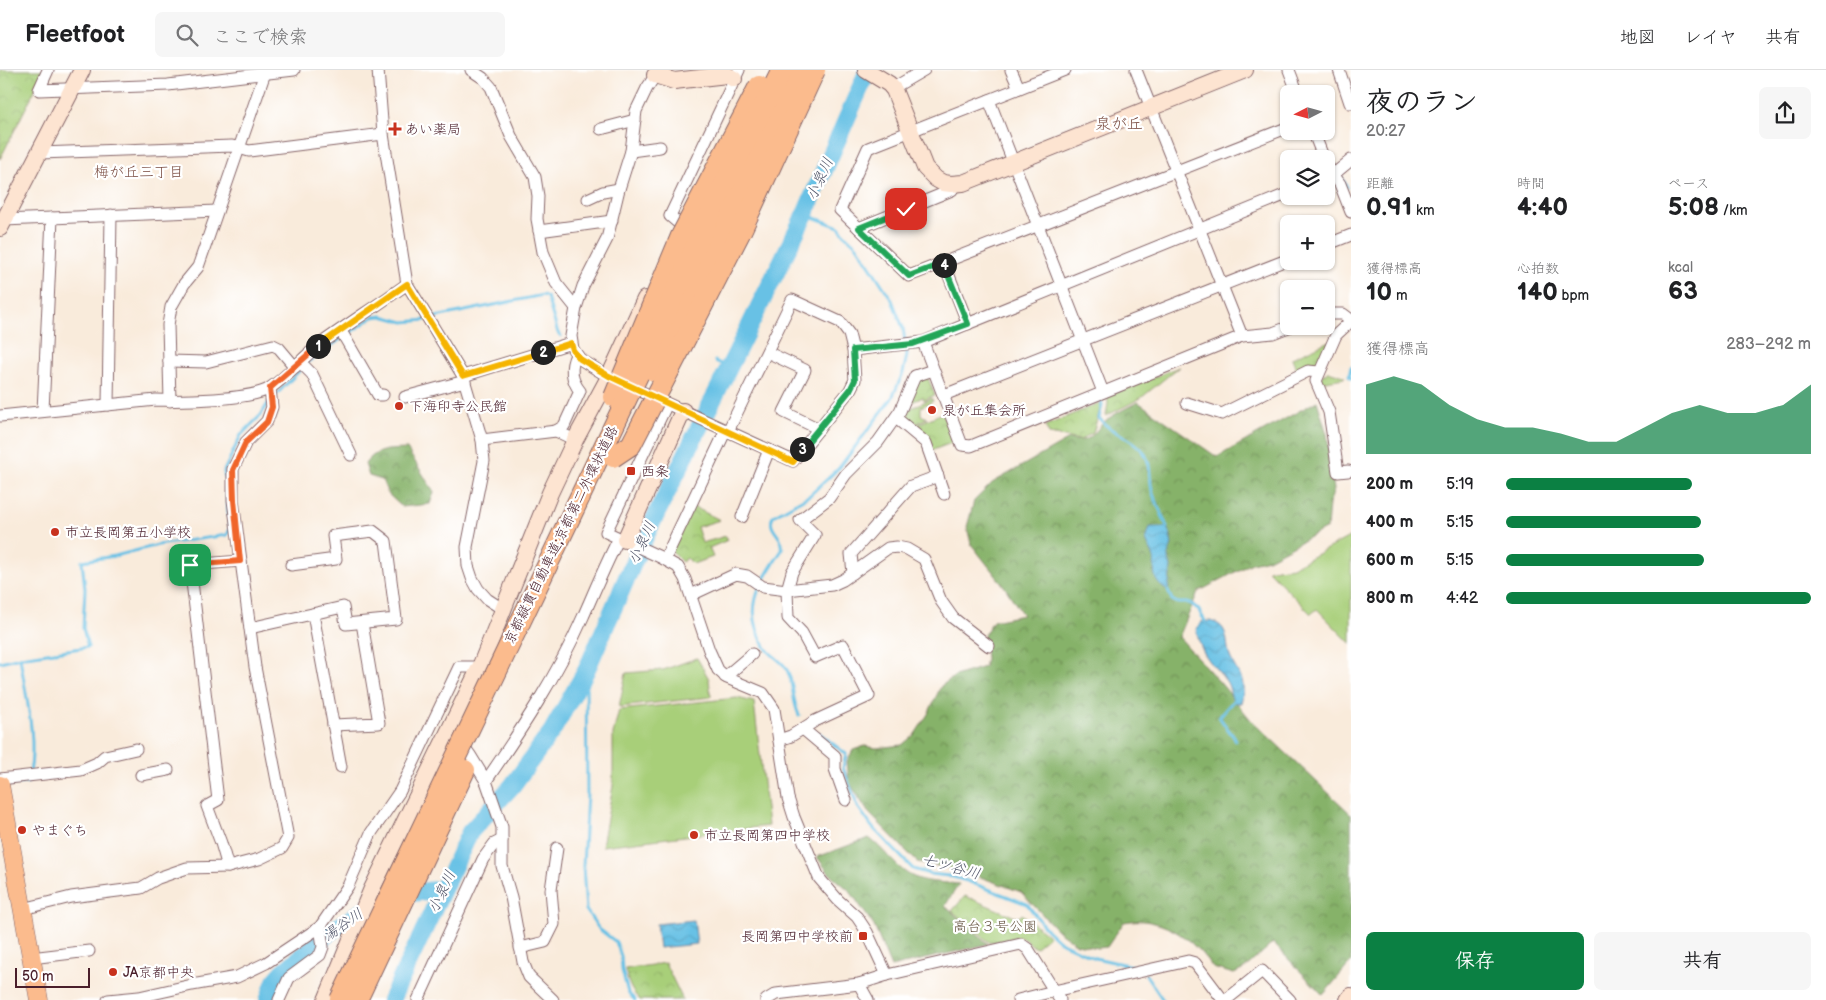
<!DOCTYPE html>
<html lang="ja">
<meta charset="utf-8">
<style>
:root{--surface:#fff;--page:#f6f6f6;--text:#202124;--muted:#757577;--line:#e0e0e0;--accent:#0b8043}
body{margin:0;font-family:"Balsamiq Sans","Klee One",sans-serif;background:var(--page);color:var(--text);height:100vh;display:flex;flex-direction:column;font-size:19px;white-space:nowrap}
*{box-sizing:border-box;margin:0}
p{font-size:16px;color:var(--muted)}
.icon{flex:none;width:28px;height:28px;fill:none;stroke:currentColor;stroke-width:2;stroke-linecap:round;stroke-linejoin:round}
.map{position:relative;flex:1;overflow:hidden}
.panel{display:flex;flex-direction:column;background:var(--surface);width:475px}
.panel>*{flex:none}
.needle{width:32px;rotate:264deg}
.buttons{position:absolute;left:1280px;top:15px;display:grid;gap:10px}
.buttons a{display:grid;place-items:center;width:55px;height:55px;border-radius:8px;background:var(--surface);box-shadow:0 1px 4px #0004;font-size:25px}
.scale{position:absolute;left:15px;bottom:12px;width:75px;box-sizing:border-box;padding-left:5px;border:2px solid #4a1f2b;border-top:0;font-size:14px;line-height:18px;white-space:nowrap;color:#4a1f2b;-webkit-text-stroke:4px #fff;paint-order:stroke}
.pin{position:absolute;display:grid;place-items:center;width:42px;height:42px;color:#fff;margin:-21px;border-radius:10px;box-shadow:0 2px 8px #0006}
.km{position:absolute;width:25px;height:25px;margin:-12px;border-radius:50%;background:#222;color:#fff;font-size:14px;line-height:25px;text-align:center}
.round{display:grid;place-items:center;flex:none;width:52px;height:52px;border-radius:8px;background:var(--page)}
.summary{display:flex;align-items:center;justify-content:space-between;height:85px;padding:0 15px}
h1{font-size:28px;font-weight:700;line-height:38px}
.figures{display:grid;grid-template-columns:repeat(3,1fr);gap:8px;height:85px;padding:5px 15px}
.figures div{display:grid;align-content:center}
.figures b{font-size:25px;font-weight:700}
.figures small{font-size:14px;font-weight:400}
.figures p{font-size:14px}
.chart{height:140px;padding:10px 15px}
.chart p{display:flex;justify-content:space-between}
.chart svg{width:100%;height:90px;margin-top:5px;fill:var(--accent);opacity:.7}
.primary-button{display:flex;gap:10px;margin-top:auto;padding:10px 15px}
.primary-button a{flex:1;height:58px;border-radius:8px;background:var(--accent);color:#fff;font-size:20px;font-weight:700;line-height:58px;text-align:center}
.primary-button a+a{background:var(--page);color:var(--text)}
ul{padding:0 15px;list-style:none;font-size:16px}
li{display:grid;grid-template-columns:80px 60px 1fr;align-items:center;height:38px}
li i{height:12px;border-radius:6px;background:var(--accent)}
header{display:flex;align-items:center;gap:30px;box-sizing:border-box;height:70px;padding:0 25px;background:var(--surface);border-bottom:1px solid var(--line)}
header strong{font-size:24px}
nav{display:flex;gap:28px;margin-inline-start:auto;font-size:18px}
.search{width:350px;height:45px;background:var(--page);display:flex;align-items:center;gap:12px;box-sizing:border-box;padding:0 18px;border-radius:8px;color:var(--muted);font-size:19px}
main{display:flex;flex:1;min-height:0}
.map>svg:first-child{display:block}
</style>
<header>
<strong>Fleetfoot</strong>
<div class="search"><svg class="icon" aria-label="search" viewBox="0 0 24 24"><circle cx="10" cy="10" r="6"/><path d="M15 15l6 6"/></svg>ここで検索</div>
<nav><a>地図</a><a>レイヤ</a><a>共有</a></nav>
</header>
<main>
<div class="map">
<svg width="1351" height="930" viewBox="0 0 1351 930">
<defs>
<pattern id="forest-crowns" width="20" height="18" patternUnits="userSpaceOnUse" patternTransform="scale(1.25)"><rect width="20" height="18" fill="#86b269"/><path d="M2 6a3 3 0 1 1 6 0M12 15a3 3 0 1 1 6 0" fill="none" stroke="#709057"/></pattern>
<pattern id="park-crowns" width="20" height="18" patternUnits="userSpaceOnUse" patternTransform="scale(1.25)"><rect width="20" height="18" fill="#a8cf79"/><path d="M2 6a3 3 0 1 1 6 0M12 15a3 3 0 1 1 6 0" fill="none" stroke="#92b169"/></pattern>
<pattern id="water-waves" width="16" height="10" patternUnits="userSpaceOnUse" patternTransform="scale(1.25)"><rect width="16" height="10" fill="#67c1e5"/><path d="M0 5q4-4 8 0t8 0" fill="none" stroke="#5ba5c5"/></pattern>
</defs>
<rect width="100%" height="100%" fill="#fff"/>
<filter id="ink" filterUnits="userSpaceOnUse"><feTurbulence type="fractalNoise" baseFrequency=".02" numOctaves="2"/><feDisplacementMap in="SourceGraphic" scale="10" xChannelSelector="R" yChannelSelector="G"/><feConvolveMatrix kernelMatrix="1 2 1 2 8 2 1 2 1" color-interpolation-filters="sRGB"/></filter>
<filter id="wash" filterUnits="userSpaceOnUse"><feTurbulence type="fractalNoise" baseFrequency=".0096" numOctaves="4" result="noise"/><feDisplacementMap in="SourceGraphic" scale="20" xChannelSelector="R" yChannelSelector="G"/><feGaussianBlur stdDeviation="1.12" result="paint"/><feColorMatrix in="noise" values="0 0 0 0 0 0 0 0 0 0 0 0 0 0 0 0 0 1.4 0 .05"/><feComposite in="paint" operator="in"/></filter>
<g filter="url(#wash)">
<rect width="100%" height="100%" fill="#f9ebdb"/>
<!-- forest -->
<g fill="url(#forest-crowns)" stroke="#68684a">
<path d="M1317,331L1327,364L1334,420L1329,434L1327,458L1268,489L1252,493L1198,522L1179,567L1223,616L1251,650L1351,744V892L1323,925L1273,873L1244,899L1234,904L1213,898C1196,874 1175,855 1144,851C1138,850 1130,851 1124,852L1107,877L1097,878L1077,874L1058,861L1021,822L964,801L917,792L868,742L849,712L847,691L853,680L865,676L876,678L902,675L915,664L928,644L941,616L955,606L984,597L986,589L984,565L993,551L1023,545L1004,516L971,474L967,457L974,431L992,413L1069,369C1095,375 1093,359 1109,348C1118,342 1128,337 1138,332L1217,387Z"/>
<path d="M407,379L434,422L430,434L402,437L388,424L382,410L369,406L365,394C377,378 388,380 407,379Z"/>
<path d="M869,768C883,778 894,795 908,804C923,813 942,812 959,814L945,836L988,874L891,897L874,856L850,821L829,803L817,787Z"/>
</g>
<!-- park -->
<g fill="url(#park-crowns)" stroke="#797752">
<polygon points="0,0 45,0 0,89"/>
<path d="M1329,271C1322,288 1319,293 1301,299L1300,297L1296,298L1292,288Z"/>
<polygon points="1179,297 1141,328 1106,346 1108,333 1107,326"/>
<polygon points="1328,301 1344,306 1344,308 1320,312 1323,304 1326,304"/>
<polygon points="927,306 935,325 924,330 923,327 908,334 917,311"/>
<polygon points="932,328 933,331 921,337 921,345 927,348 912,356 904,349 905,341"/>
<polygon points="1099,333 1101,336 1093,363 1080,370 1049,364 1045,356"/>
<polygon points="942,343 954,372 933,380 912,357"/>
<polygon points="692,436 720,450 697,457 702,473 726,466 728,470 709,478 713,487 693,494 687,488 682,492 671,481"/>
<polygon points="965,826 1015,847 1019,847 1022,844 1049,866 1035,878 1024,868 1018,867 990,873 952,841"/>
<path d="M665,893L683,930H640C630,920 628,912 625,899Z"/>
</g>
<!-- pitch -->
<g fill="#a8cf79" stroke="#797752">
<polygon points="1351,466 1351,574 1317,539 1311,544 1268,500 1293,497"/>
<polygon points="697,588 709,609 711,627 619,637 626,603 663,600"/>
<polygon points="737,628 754,632 768,756 602,776 613,716 613,664 619,640"/>
</g>
<!-- water -->
<g fill="url(#water-waves)" stroke="#587088">
<path d="M1150,457H1167L1170,464L1172,475L1168,485L1171,497L1168,521C1152,511 1155,506 1154,489C1153,483 1148,476 1146,470Z"/>
<path d="M1210,551C1232,556 1224,574 1231,589C1240,609 1247,609 1241,633H1235C1229,626 1231,618 1226,611C1221,603 1213,597 1208,589C1201,580 1198,569 1196,559L1201,552Z"/>
<polygon points="694,850 697,874 659,878 656,854"/>
</g>
<g fill="none" stroke-linecap="round" stroke-linejoin="round">
<!-- stream -->
<g stroke="#67c1e5" stroke-width="3">
<polyline points="1339,103 1347,117"/>
<polyline points="431,248 543,225 547,227 558,263 561,266"/>
<polyline points="715,291 729,298"/>
<polyline points="1351,297 1349,306 1351,308"/>
<polyline points="274,327 309,291 373,247 382,246 404,252 426,250"/>
<path d="M1101,327L1102,336L1099,348C1111,364 1129,365 1142,380C1153,393 1148,410 1153,424C1157,435 1163,446 1167,457"/>
<polyline points="1168,521 1172,530 1178,533 1190,533 1198,539 1205,551"/>
<path d="M20,587C25,623 37,667 30,703"/>
<polyline points="0,592 20,587 88,577 83,558 85,519 82,491 115,486 158,475 227,465 230,459 224,401 241,365 261,345 268,333"/>
<polyline points="586,601 587,724 583,796 586,840 599,859 616,872 621,886 622,900 628,923 635,930"/>
<polyline points="1233,631 1219,647 1236,670"/>
<path d="M799,645C792,631 794,614 787,600C783,591 771,586 766,578C741,538 760,514 782,480C785,465 766,461 773,446L810,425L839,398L892,328L903,303L907,285L903,258L892,230L857,176L845,165L839,157L805,144"/>
<polyline points="819,663 846,684 843,698 858,737 872,757 913,799 930,804 949,806 967,811 1027,834 1047,860 1060,872 1095,888 1132,896"/>
<polyline points="7,715 28,712 28,709"/>
<polyline points="1146,905 1163,930"/>
</g>
<!-- river -->
<g stroke="#67c1e5" stroke-width="18">
<polyline points="397,825 443,819"/>
<polyline points="268,930 275,911 283,902 333,860 371,836"/>
<polyline points="391,930 470,762 512,716 552,661 586,601 642,473 805,144 868,0"/>
</g>
</g>
</g>
<g filter="url(#ink)">
<g fill="none" stroke-linecap="round" stroke-linejoin="round">
<defs>
<g id="street">
<polyline points="48,0 39,20 168,15 294,0"/>
<polyline points="378,0 383,64 407,214 463,306 482,370 484,391 467,477 468,496 472,508 478,519 487,529 504,540"/>
<polyline points="471,0 483,8 491,17 511,66 535,107 538,126 537,149 543,182 556,213 576,238"/>
<polyline points="659,0 647,18 636,41 631,81 619,119 607,169 583,216 576,238 571,266 573,279 580,289 609,307 793,391 850,320 855,310 853,280 923,272 1289,123"/>
<polyline points="1011,0 1019,18"/>
<polyline points="1065,0 868,78 840,140 909,206 1289,57"/>
<polyline points="1136,0 1242,266"/>
<polyline points="1289,0 1298,24"/>
<polyline points="1339,0 1350,33"/>
<polyline points="893,18 924,0"/>
<polyline points="989,30 1103,322"/>
<polyline points="601,59 635,50"/>
<polyline points="1313,61 1324,89"/>
<polyline points="631,81 660,77"/>
<polyline points="40,83 232,76 249,81 383,64"/>
<polyline points="1326,94 1340,114 1351,142"/>
<polyline points="1326,107 1334,104 1351,90"/>
<polyline points="588,129 603,122 619,119"/>
<polyline points="4,150 217,141"/>
<polyline points="683,157 670,146 739,0"/>
<polyline points="859,158 952,120 955,114"/>
<polyline points="539,161 612,151"/>
<polyline points="1326,175 1351,165"/>
<polyline points="944,193 968,254"/>
<polyline points="1326,244 1343,244 1351,250"/>
<polyline points="341,261 378,325 383,325"/>
<polyline points="923,272 962,375 971,376 1242,266 1273,263 1291,256"/>
<polyline points="767,282 805,300 784,342 819,359"/>
<polyline points="169,291 206,292 273,275 279,278 295,297"/>
<polyline points="300,292 312,304 351,385"/>
<polyline points="463,306 571,273"/>
<polyline points="944,325 1289,189"/>
<polyline points="405,327 465,311"/>
<polyline points="170,331 168,255 171,237 184,214 198,197 266,0"/>
<polyline points="1187,333 1222,344 1308,301 1319,302"/>
<polyline points="667,334 606,462 660,487 678,497 685,509 709,580 718,600 727,608 763,623 774,639 788,728 794,747 819,808 838,830 857,847 867,862 887,905"/>
<polyline points="108,335 111,145"/>
<polyline points="43,341 52,148"/>
<path d="M0,346L156,330C179,331 252,330 270,318C288,306 302,288 319,275C348,254 378,235 407,214"/>
<polyline points="896,348 926,373 944,424"/>
<path d="M556,361L564,356L580,321C571,310 570,297 576,285"/>
<polyline points="728,361 792,230 840,252 849,264 853,280"/>
<polyline points="482,370 556,361 575,370"/>
<polyline points="1348,401 1338,402 1329,342 1316,311 1336,265 1351,251"/>
<polyline points="742,447 769,380"/>
<polyline points="665,489 726,360"/>
<polyline points="853,503 851,484 911,416 938,406"/>
<polyline points="691,525 736,504 747,506 763,517 787,520 832,515 843,510 888,478 897,477 907,479 924,489 941,531 953,548 989,576"/>
<polyline points="313,544 341,697"/>
<polyline points="250,558 343,537 346,554 396,549 386,471 373,461 333,466 336,489 291,495"/>
<polyline points="725,607 752,584"/>
<polyline points="333,655 379,653 362,553"/>
<polyline points="803,659 835,686 835,699 846,730"/>
<polyline points="779,670 791,666 815,651 869,626 843,575 815,587 802,563 788,548 787,520 792,502 815,465 800,450 829,428 846,404 878,372 900,341 915,306 933,300"/>
<polyline points="460,671 470,685 486,711 502,757 502,796 511,827 523,892 529,907 553,930"/>
<polyline points="141,705 168,700"/>
<polyline points="0,709 81,700 97,693 105,686 136,679"/>
<path d="M486,711C521,660 558,604 583,547C594,522 604,498 616,474"/>
<polyline points="228,797 221,773 207,736 218,730 190,495 241,491"/>
<polyline points="23,839 71,827 141,818 158,808 187,798 228,797 259,789 282,778 288,768 255,597 233,430 233,399 246,372 267,351 272,337 270,319"/>
<polyline points="520,878 545,872 554,854 551,820 557,778"/>
<polyline points="31,888 89,881"/>
<polyline points="859,914 868,930"/>
<polyline points="108,930 139,927 192,915 237,907 266,893 320,857 348,816 371,763 400,721 459,597 480,597"/>
<polyline points="279,930 289,908 320,885 323,877 320,857"/>
<polyline points="418,930 483,789 494,774 502,770"/>
<polyline points="766,930 776,924 859,914 887,905 1021,874 1028,879 1060,930"/>
<polyline points="1018,930 1054,921 1188,891 1195,893 1223,930"/>
<polyline points="1226,930 1262,901 1290,930"/>
</g>
<g id="secondary">
<polyline points="866,0 889,14 894,20 925,98 936,109 943,113 951,114 963,113 1245,0"/>
<polyline points="655,5 674,11 727,5 734,9"/>
<polyline points="0,158 82,0"/>
<polyline points="625,470 683,341"/>
<polyline points="326,930 371,821 480,597 550,423 575,370 609,307 645,229"/>
<polyline points="1348,930 1351,926"/>
</g>
<polyline id="primary" points="0,715 39,930"/>
</defs>
<!-- street casing -->
<use href="#street" stroke="#876669" stroke-width="13"/>
<!-- secondary casing -->
<use href="#secondary" stroke="#876669" stroke-width="18"/>
<!-- primary casing -->
<use href="#primary" stroke="#876669" stroke-width="19"/>
<!-- street -->
<use href="#street" stroke="#fff" stroke-width="11"/>
<!-- secondary -->
<use href="#secondary" stroke="#fde4d1" stroke-width="16"/>
<!-- primary -->
<use href="#primary" stroke="#fbbb8d" stroke-width="18"/>
<defs>
<g id="highway-bridge">
<polyline points="654,301 796,0"/>
<polyline points="614,327 681,166 759,16"/>
<polyline points="613,387 631,375 741,161 815,0"/>
<polyline points="340,930 639,303 717,129 782,0"/>
<polyline points="357,930 465,700"/>
</g>
</defs>
<!-- highway-bridge casing -->
<use href="#highway-bridge" stroke="#876669" stroke-width="22" stroke-linecap="butt"/>
<!-- highway-bridge -->
<use href="#highway-bridge" stroke="#fbbb8d" stroke-width="20"/>
</g>
</g>
<g fill="none" stroke-linecap="round" stroke-linejoin="round" filter="url(#ink)">
<defs>
<polyline id="split-1" points="190,495 240,491 234,430 233,400 246,372 267,352 272,337 270,318 318,276"/>
<polyline id="split-2" points="318,276 407,214 463,306 543,282"/>
<polyline id="split-3" points="543,282 571,273 573,280 580,289 609,306 793,392 802,379"/>
<polyline id="split-4" points="802,379 850,320 855,310 853,280 913,274 968,254 944,195"/>
<polyline id="split-5" points="906,139 859,158 909,206 944,193 944,195"/>
</defs>
<!-- split-1 casing -->
<use href="#split-1" stroke="#fff" stroke-width="10"/>
<!-- split-2 casing -->
<use href="#split-2" stroke="#fff" stroke-width="10"/>
<!-- split-3 casing -->
<use href="#split-3" stroke="#fff" stroke-width="10"/>
<!-- split-4 casing -->
<use href="#split-4" stroke="#fff" stroke-width="10"/>
<!-- split-5 casing -->
<use href="#split-5" stroke="#fff" stroke-width="10"/>
<!-- split-1 -->
<use href="#split-1" stroke="#f0652b" stroke-width="6"/>
<!-- split-2 -->
<use href="#split-2" stroke="#f5b400" stroke-width="6"/>
<!-- split-3 -->
<use href="#split-3" stroke="#f5b400" stroke-width="6"/>
<!-- split-4 -->
<use href="#split-4" stroke="#22a559" stroke-width="6"/>
<!-- split-5 -->
<use href="#split-5" stroke="#22a559" stroke-width="6"/>
</g>
<!-- markers -->
<g fill="#c8321e" stroke="#fff" stroke-width="2">
<path d="M392.5 51.5h5v5h5v5h-5v5h-5v-5h-5v-5h5z"/>
<circle cx="399" cy="336" r="5"/>
<circle cx="932" cy="340" r="5"/>
<rect x="626" y="396" width="10" height="10" rx="2.5"/>
<circle cx="55" cy="462" r="5"/>
<circle cx="22" cy="760" r="5"/>
<circle cx="694" cy="765" r="5"/>
<rect x="858" y="861" width="10" height="10" rx="2.5"/>
<circle cx="113" cy="902" r="5"/>
</g>
<g text-anchor="middle" dominant-baseline="central" stroke-width="4.5" stroke-linejoin="round" paint-order="stroke">
<!-- poi labels -->
<g font-size="14" fill="#4a1f2b" stroke="#fff" text-anchor="start">
<text x="405" y="59">あい薬局</text>
<text x="409" y="336">下海印寺公民館</text>
<text x="942" y="340">泉が丘集会所</text>
<text x="641" y="401">西条</text>
<text x="65" y="462">市立長岡第五小学校</text>
<text x="32" y="760">やまぐち</text>
<text x="704" y="765">市立長岡第四中学校</text>
<text x="853" y="866" text-anchor="end">長岡第四中学校前</text>
<text x="123" y="902">JA京都中央</text>
</g>
<!-- street labels -->
<g font-size="14" fill="#4a1f2b" stroke="#fff">
<text transform="translate(561 465) rotate(-64)">京都縦貫自動車道;京都第二外環状道路</text>
</g>
<!-- park labels -->
<g font-size="14" fill="#665442" stroke="#fff">
<text x="995" y="856">高台３号公園</text>
</g>
<!-- neighbourhood labels -->
<g font-size="15" fill="#7c4f44" stroke="#fff">
<text x="139" y="102">梅が丘三丁目</text>
</g>
<!-- water labels -->
<g font-size="15" font-style="italic" fill="#54586c" stroke="#fff">
<text transform="translate(820 109) rotate(-66)">小泉川</text>
<text transform="translate(642 473) rotate(-65)">小泉川</text>
<text transform="translate(951 797) rotate(15)">七ツ谷川</text>
<text transform="translate(442 822) rotate(-65)">小泉川</text>
<text transform="translate(343 855) rotate(-35)">湯谷川</text>
</g>
<!-- quarter labels -->
<g font-size="16" fill="#7c4f44" stroke="#fff">
<text x="1119" y="54">泉が丘</text>
</g>
</g>
</svg>
<div class="buttons">
<a><svg class="needle" viewBox="-14 -14 28 28"><path d="M0-13l5 13h-10z" fill="#e53935"/><path d="M0 13l5-13h-10z" fill="#757577"/></svg></a>
<a><svg class="icon" aria-label="layers" viewBox="0 0 24 24"><path d="M12 4l9 5-9 5-9-5zM3 14l9 5 9-5"/></svg></a>
<a>+</a>
<a>−</a>
</div>
<div class="scale">50 m</div>
<div class="pin" style="left:190px;top:495px;background:#1e9e55"><svg class="icon" aria-label="arrive" viewBox="0 0 24 24"><path d="M6 21V4h12l-3 4 3 4H6"/></svg></div>
<div class="pin" style="left:906px;top:139px;background:#d93025"><svg class="icon" aria-label="check" viewBox="0 0 24 24"><path d="M5 12l5 5 9-10"/></svg></div>
<b class="km" style="left:318px;top:276px">1</b>
<b class="km" style="left:543px;top:282px">2</b>
<b class="km" style="left:802px;top:379px">3</b>
<b class="km" style="left:944px;top:195px">4</b>
</div>
<section class="panel">
<div class="summary"><div><h1>夜のラン</h1><p>20:27</p></div><a class="round"><svg class="icon" aria-label="share" viewBox="0 0 24 24"><path d="M12 15V3M7 8l5-5 5 5M5 13v7h14v-7"/></svg></a></div>
<div class="figures">
<div><p>距離</p><b>0.91<small> km</small></b></div>
<div><p>時間</p><b>4:40</b></div>
<div><p>ペース</p><b>5:08<small> /km</small></b></div>
</div>
<div class="figures">
<div><p>獲得標高</p><b>10<small> m</small></b></div>
<div><p>心拍数</p><b>140<small> bpm</small></b></div>
<div><p>kcal</p><b>63</b></div>
</div>
<div class="chart"><p><span>獲得標高</span>283–292 m</p>
<svg viewBox="0 0 160 44" preserveAspectRatio="none"><path d="M0 44V10L10 6L20 10L30 20L40 27L50 31L60 31L70 34L80 38L90 38L100 31L110 24L120 20L130 24L140 24L150 20L160 10V44z"/></svg>
</div>
<ul>
<li><b>200 m</b>5:19<i style="width:61%"></i></li>
<li><b>400 m</b>5:15<i style="width:64%"></i></li>
<li><b>600 m</b>5:15<i style="width:65%"></i></li>
<li><b>800 m</b>4:42<i style="width:100%"></i></li>
</ul>
<div class="primary-button"><a>保存</a><a>共有</a></div>
</section>
</main>
